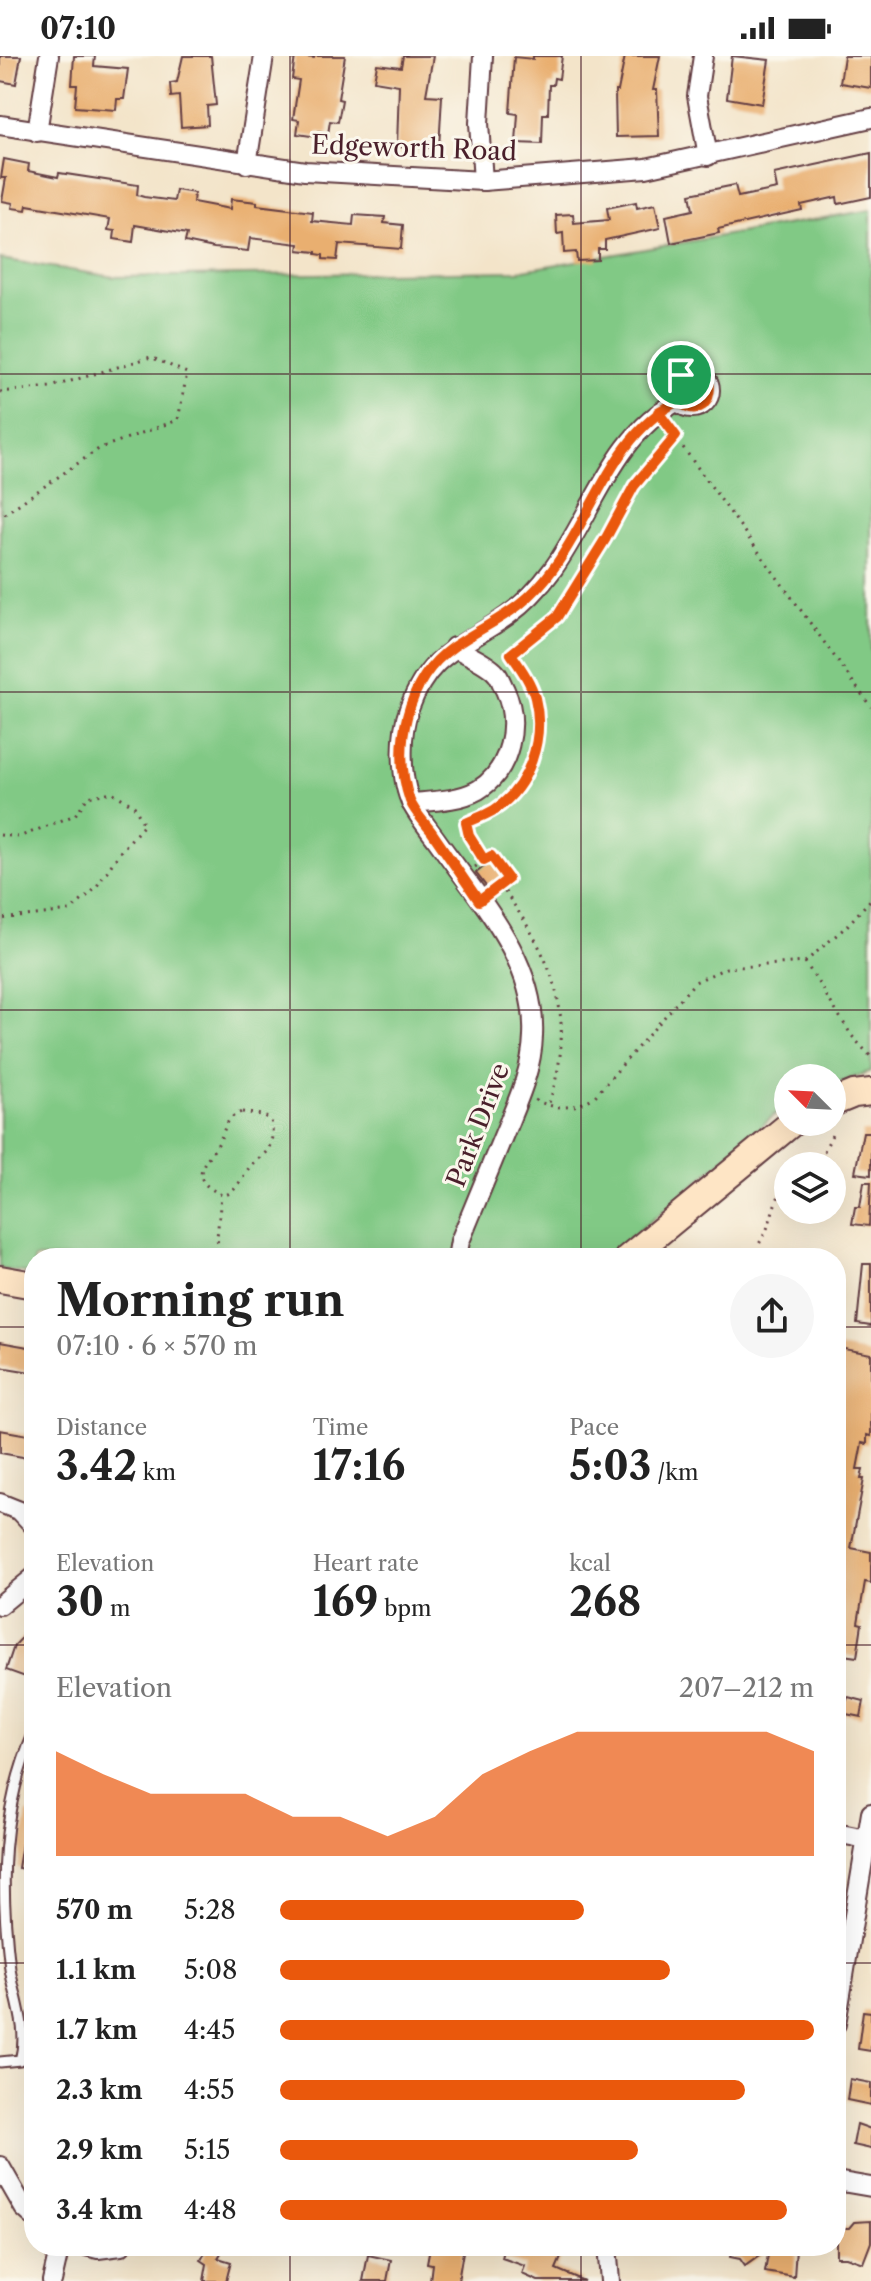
<!DOCTYPE html>
<meta charset="utf-8">
<style>
:root{--surface:#fff;--page:#f6f6f6;--text:#222;--muted:#767676;--accent:#ea580c}
body{margin:0;font-family:"Libre Caslon Text",serif;background:var(--page);color:var(--text);height:100vh;display:flex;flex-direction:column;font-size:30px;white-space:nowrap}
*{box-sizing:border-box;margin:0}
p{font-size:26px;color:var(--muted)}
.icon{flex:none;width:44px;height:44px;fill:none;stroke:currentColor;stroke-width:2;stroke-linecap:round;stroke-linejoin:round}
.map{position:relative;flex:1;overflow:hidden}
.details{position:absolute;left:24px;top:1192px;width:822px;height:1008px;display:flex;flex-direction:column;background:var(--surface);border-radius:32px;box-shadow:0 8px 32px #0002}
.details>*{flex:none}
.needle{width:52px;rotate:294deg}
.buttons{position:absolute;left:774px;top:1008px;display:grid;gap:16px}
.buttons a{display:grid;place-items:center;width:72px;height:72px;border-radius:50%;background:var(--surface);box-shadow:0 8px 32px #0002;font-size:40px}
.pin{position:absolute;display:grid;place-items:center;width:68px;height:68px;color:#fff;margin:-34px;border:4px solid #fff;border-radius:50%;box-shadow:0 2px 8px #0007}
.round{display:grid;place-items:center;flex:none;width:84px;height:84px;border-radius:42px;background:var(--page)}
.overview{display:flex;align-items:center;justify-content:space-between;height:136px;padding:0 32px}
h1{font-size:44px;font-weight:800;line-height:60px}
.figures{display:grid;grid-template-columns:repeat(3,1fr);gap:12px;height:136px;padding:8px 32px}
.figures div{display:grid;align-content:center}
.figures b{font-size:40px;font-weight:800}
.figures small{font-size:22px;font-weight:400}
.figures p{font-size:22px}
.chart{height:224px;padding:16px 32px}
.chart p{display:flex;justify-content:space-between}
.chart svg{width:100%;height:144px;margin-top:8px;fill:var(--accent);opacity:.7}
ul{padding:0 32px;list-style:none;font-size:26px}
li{display:grid;grid-template-columns:128px 96px 1fr;align-items:center;height:60px}
li i{height:20px;border-radius:10px;background:var(--accent)}
.status{display:flex;justify-content:space-between;align-items:center;height:56px;padding:0 40px;background:var(--surface);direction:ltr}
.status svg{height:22px;fill:currentColor}
.map>svg:first-child{display:block}
</style>
<div class="status"><b>07:10</b><svg viewBox="0 0 49 12"><path d="M0 12V9h3v3zM5 12V6h3v6zM10 12V3h3v9zM15 12V0h3v12zM26 1h20v11H26zM47 4h2v5h-2z"/></svg></div>
<div class="map">
<svg width="871" height="2225" viewBox="0 0 871 2225">
<rect width="100%" height="100%" fill="#fbf7ec"/>
<filter id="ink" filterUnits="userSpaceOnUse"><feTurbulence type="fractalNoise" baseFrequency=".0125" numOctaves="2"/><feDisplacementMap in="SourceGraphic" scale="16" xChannelSelector="R" yChannelSelector="G"/><feConvolveMatrix kernelMatrix="1 2 1 2 8 2 1 2 1" color-interpolation-filters="sRGB"/></filter>
<filter id="wash" filterUnits="userSpaceOnUse"><feTurbulence type="fractalNoise" baseFrequency=".006" numOctaves="4" result="noise"/><feDisplacementMap in="SourceGraphic" scale="32" xChannelSelector="R" yChannelSelector="G"/><feGaussianBlur stdDeviation="1.8" result="paint"/><feColorMatrix in="noise" values="0 0 0 0 0 0 0 0 0 0 0 0 0 0 0 0 0 1.4 0 .05"/><feComposite in="paint" operator="in"/></filter>
<g filter="url(#wash)">
<rect width="100%" height="100%" fill="#f3e4c9"/>
<!-- green -->
<polygon fill="#81c985" stroke="#667458" stroke-width="2" points="871,154 871,1015 832,1030 832,1022 788,1022 788,1047 671,1149 604,1202 34,1202 34,1218 0,1213 0,203 114,221 518,215"/>
<g id="blocks">
<!-- building -->
<g fill="#e9af6f">
<polygon points="0,0 21,0 16,28 0,25"/>
<polygon points="74,0 95,0 94,10 128,13 124,43 117,43 116,54 75,51 77,29 72,29"/>
<polygon points="183,0 211,0 216,49 207,50 208,69 181,71 179,40 171,41 170,27 177,26"/>
<polygon points="295,0 314,2 314,0 345,0 338,43 342,44 338,66 330,65 328,78 318,76 318,81 297,78 299,64 293,63 299,24 292,23"/>
<polygon points="403,0 433,0 426,39 442,40 439,92 397,91 399,29 374,25 377,8 401,11"/>
<polygon points="533,0 562,0 559,23 554,22 553,29 549,29 548,58 543,58 542,88 516,87 518,58 510,57 514,1 533,3"/>
<polygon points="625,0 660,0 653,34 657,34 659,80 616,81 615,35 618,35"/>
<polygon points="732,0 769,4 762,48 727,42"/>
<polygon points="844,0 871,0 871,32 840,27"/>
<polygon points="871,97 871,141 838,148 837,141 801,149 802,154 718,173 719,177 671,187 666,160 693,154 690,138 735,129 738,141 777,133 774,118"/>
<polygon points="4,103 29,108 28,115 58,121 59,117 138,129 137,139 144,141 174,145 176,134 194,137 193,146 230,153 231,143 257,146 257,149 313,156 312,165 353,169 354,159 385,161 384,167 403,169 401,193 339,188 337,204 323,203 323,199 316,198 316,196 298,194 299,188 250,182 248,195 214,192 185,186 187,178 135,169 133,186 114,183 115,175 108,174 110,163 27,149 26,154 12,152 13,147 2,145 6,122 1,122"/>
<polygon points="636,146 637,152 655,148 660,172 605,184 605,193 598,193 598,204 577,205 576,196 564,197 563,177 557,178 556,159 573,158 574,167 609,164 607,152"/>
<polygon points="491,805 504,822 489,834 476,817"/>
<polygon points="863,1076 871,1076 871,1119 855,1117"/>
<polygon points="864,1126 871,1126 869,1170 852,1168 855,1151 860,1151"/>
<polygon points="863,1208 871,1208 871,1270 857,1268"/>
<polygon points="0,1286 34,1292 31,1316 0,1311"/>
<polygon points="839,1292 871,1298 871,1380 867,1379 867,1388 862,1387 857,1413 863,1413 861,1423 864,1423 851,1492 871,1496 871,1527 865,1526 858,1567 862,1568 857,1601 836,1598 836,1345 842,1309 836,1308"/>
<polygon points="0,1374 34,1380 34,1403 0,1397"/>
<polygon points="34,1569 34,1614 31,1623 6,1614 14,1590"/>
<polygon points="848,1641 864,1645 861,1661 836,1656 836,1642 847,1644"/>
<polygon points="27,1757 34,1757 34,1815 18,1812"/>
<polygon points="863,1955 871,1956 871,1995 858,1993"/>
<polygon points="850,2023 871,2027 871,2049 847,2044"/>
<polygon points="857,2068 871,2073 871,2093 853,2089"/>
<polygon points="871,2165 871,2186 863,2207 846,2201 836,2201 836,2172 849,2172 854,2166"/>
<polygon points="209,2190 221,2197 218,2202 231,2206 226,2225 204,2225 207,2208 201,2204"/>
<polygon points="464,2190 458,2225 430,2225 432,2208 427,2207 430,2191"/>
<polygon points="505,2190 528,2197 531,2190 566,2190 556,2213 584,2225 538,2225 522,2218 525,2210 502,2202"/>
<polygon points="732,2190 796,2192 794,2221 765,2216 769,2193 745,2210 740,2203 730,2201"/>
<polygon points="368,2199 391,2204 387,2225 363,2225"/>
</g>
</g>
</g>
<g filter="url(#ink)">
<use href="#blocks" fill-opacity="0" stroke="#633d43" stroke-width="2"/>
<g fill="none" stroke-linecap="round" stroke-linejoin="round">
<defs>
<path id="lane" d="M0,2006L20,2004C29,1975 15,1942 10,1913C0,1828 0,1755 34,1676"/>
<g id="street">
<polyline points="703,0 697,40 708,100"/>
<polyline points="0,69 305,115 483,125 646,112 871,62"/>
<polyline points="37,76 49,0"/>
<polyline points="247,108 264,0"/>
<polyline points="483,125 479,67 483,0"/>
<circle cx="692" cy="334" r="18"/>
<path d="M411,747C433,745 458,745 478,734C511,714 520,667 505,634C502,629 500,621 496,617C486,606 467,599 454,591"/>
<path d="M457,1202L460,1185C475,1149 489,1114 504,1078C517,1046 532,1015 533,980C537,904 477,841 436,783C428,772 418,760 412,748C400,725 400,677 409,653C430,595 462,592 507,560C525,547 540,531 553,513C593,457 614,379 678,345"/>
<polyline points="0,1447 20,1455 34,1470"/>
<polyline points="0,1549 34,1521"/>
<polyline points="836,1777 871,1784"/>
<polyline points="836,1968 871,1757"/>
<polyline points="0,2110 24,2152 34,2161"/>
<polyline points="836,2125 871,2131"/>
<polyline points="86,2190 98,2193 121,2190"/>
<polyline points="607,2190 610,2225"/>
<polyline points="52,2225 60,2190"/>
</g>
<g id="secondary">
<polyline points="832,1047 854,1038 871,1036"/>
<polyline points="628,1202 793,1066"/>
<polyline points="0,1223 34,1229"/>
</g>
</defs>
<!-- lane casing -->
<use href="#lane" stroke="#633d43" stroke-width="13"/>
<!-- street casing -->
<use href="#street" stroke="#633d43" stroke-width="22"/>
<!-- secondary casing -->
<use href="#secondary" stroke="#633d43" stroke-width="30"/>
<!-- path -->
<g stroke="#633d43" stroke-width="3" stroke-dasharray="2 6" stroke-linecap="butt">
<polyline points="0,336 51,331 151,301 187,317 178,364 100,392 0,461"/>
<polyline points="669,372 871,651"/>
<polyline points="0,779 19,781 75,759 88,741 112,736 134,750 144,769 120,796 95,833 70,855 0,863"/>
<path d="M484,804L469,780L466,767C475,763 486,759 494,754C529,731 545,682 535,642C531,626 520,611 511,598L557,561L606,482L634,430L676,380"/>
<polyline points="475,811 491,800 508,823 495,833"/>
<path d="M500,829C553,902 579,960 548,1050"/>
<polyline points="805,906 852,980 871,1001"/>
<path d="M535,1044C556,1054 576,1054 595,1040L695,926L726,912L805,906L847,870L871,843"/>
<path d="M242,1056L262,1059L271,1064C273,1074 273,1086 267,1095C262,1101 253,1105 249,1112C243,1120 235,1138 224,1139C220,1139 216,1136 213,1134C192,1122 203,1107 214,1094C226,1079 222,1062 242,1056Z"/>
<polyline points="805,1110 824,1095 832,1079"/>
<polyline points="220,1202 217,1182 221,1139"/>
<path d="M754,1202C757,1188 766,1178 770,1165C774,1152 776,1139 788,1130"/>
</g>
<!-- lane -->
<use href="#lane" stroke="#fff" stroke-width="9"/>
<!-- street -->
<use href="#street" stroke="#fff" stroke-width="18"/>
<!-- secondary -->
<use href="#secondary" stroke="#fee5c5" stroke-width="26"/>
</g>
</g>
<g fill="none" stroke-linecap="round" stroke-linejoin="round" filter="url(#ink)">
<defs>
<path id="route" d="M681,319C673,327 672,336 678,345C613,379 594,457 553,513C521,557 494,563 453,591C406,624 392,692 410,745C414,755 424,766 431,775C447,798 463,822 479,845L508,823L491,800L484,804L469,780L466,767C475,763 486,759 494,754C530,731 545,682 535,642C531,626 520,611 511,598L557,561L606,482L634,430L676,380L658,356L678,345C714,376 725,298 681,319"/>
</defs>
<!-- route casing -->
<use href="#route" stroke="#fff" stroke-width="16"/>
<!-- route -->
<use href="#route" stroke="#ea580c" stroke-width="10"/>
</g>
<!-- grid -->
<path fill="none" stroke="#4a1f2b" stroke-width="2" stroke-opacity="0.55" d="M290,0V1202M581,0V1202M0,318H871M0,636H871M0,954H871M0,1271H34M836,1271H871M0,1589H34M836,1589H871M0,1907H34M836,1907H871M290,2190V2225M581,2190V2225"/>
<g text-anchor="middle" dominant-baseline="central" stroke-width="6" stroke-linejoin="round" paint-order="stroke">
<!-- street labels -->
<g font-size="26" fill="#4a1f2b" stroke="#fbf7ec">
<text transform="translate(414 92) rotate(2)">Edgeworth Road</text>
<text transform="translate(478 1069) rotate(-69)">Park Drive</text>
</g>
</g>
</svg>
<div class="buttons">
<a><svg class="needle" viewBox="-14 -14 28 28"><path d="M0-13l5 13h-10z" fill="#e53935"/><path d="M0 13l5-13h-10z" fill="#767676"/></svg></a>
<a><svg class="icon" aria-label="layers" viewBox="0 0 24 24"><path d="M12 4l9 5-9 5-9-5zM3 14l9 5 9-5"/></svg></a>
</div>
<div class="pin" style="left:681px;top:319px;background:#1e9e55"><svg class="icon" aria-label="arrive" viewBox="0 0 24 24"><path d="M6 21V4h12l-3 4 3 4H6"/></svg></div>
<section class="details">
<div class="overview"><div><h1>Morning run</h1><p>07:10 · 6 × 570 m</p></div><a class="round"><svg class="icon" aria-label="share" viewBox="0 0 24 24"><path d="M12 15V3M7 8l5-5 5 5M5 13v7h14v-7"/></svg></a></div>
<div class="figures">
<div><p>Distance</p><b>3.42<small> km</small></b></div>
<div><p>Time</p><b>17:16</b></div>
<div><p>Pace</p><b>5:03<small> /km</small></b></div>
</div>
<div class="figures">
<div><p>Elevation</p><b>30<small> m</small></b></div>
<div><p>Heart rate</p><b>169<small> bpm</small></b></div>
<div><p>kcal</p><b>268</b></div>
</div>
<div class="chart"><p><span>Elevation</span>207–212 m</p>
<svg viewBox="0 0 160 44" preserveAspectRatio="none"><path d="M0 44V12L10 19L20 25L30 25L40 25L50 32L60 32L70 38L80 32L90 19L100 12L110 6L120 6L130 6L140 6L150 6L160 12V44z"/></svg>
</div>
<ul>
<li><b>570 m</b>5:28<i style="width:57%"></i></li>
<li><b>1.1 km</b>5:08<i style="width:73%"></i></li>
<li><b>1.7 km</b>4:45<i style="width:100%"></i></li>
<li><b>2.3 km</b>4:55<i style="width:87%"></i></li>
<li><b>2.9 km</b>5:15<i style="width:67%"></i></li>
<li><b>3.4 km</b>4:48<i style="width:95%"></i></li>
</ul>
</section>
</div>
